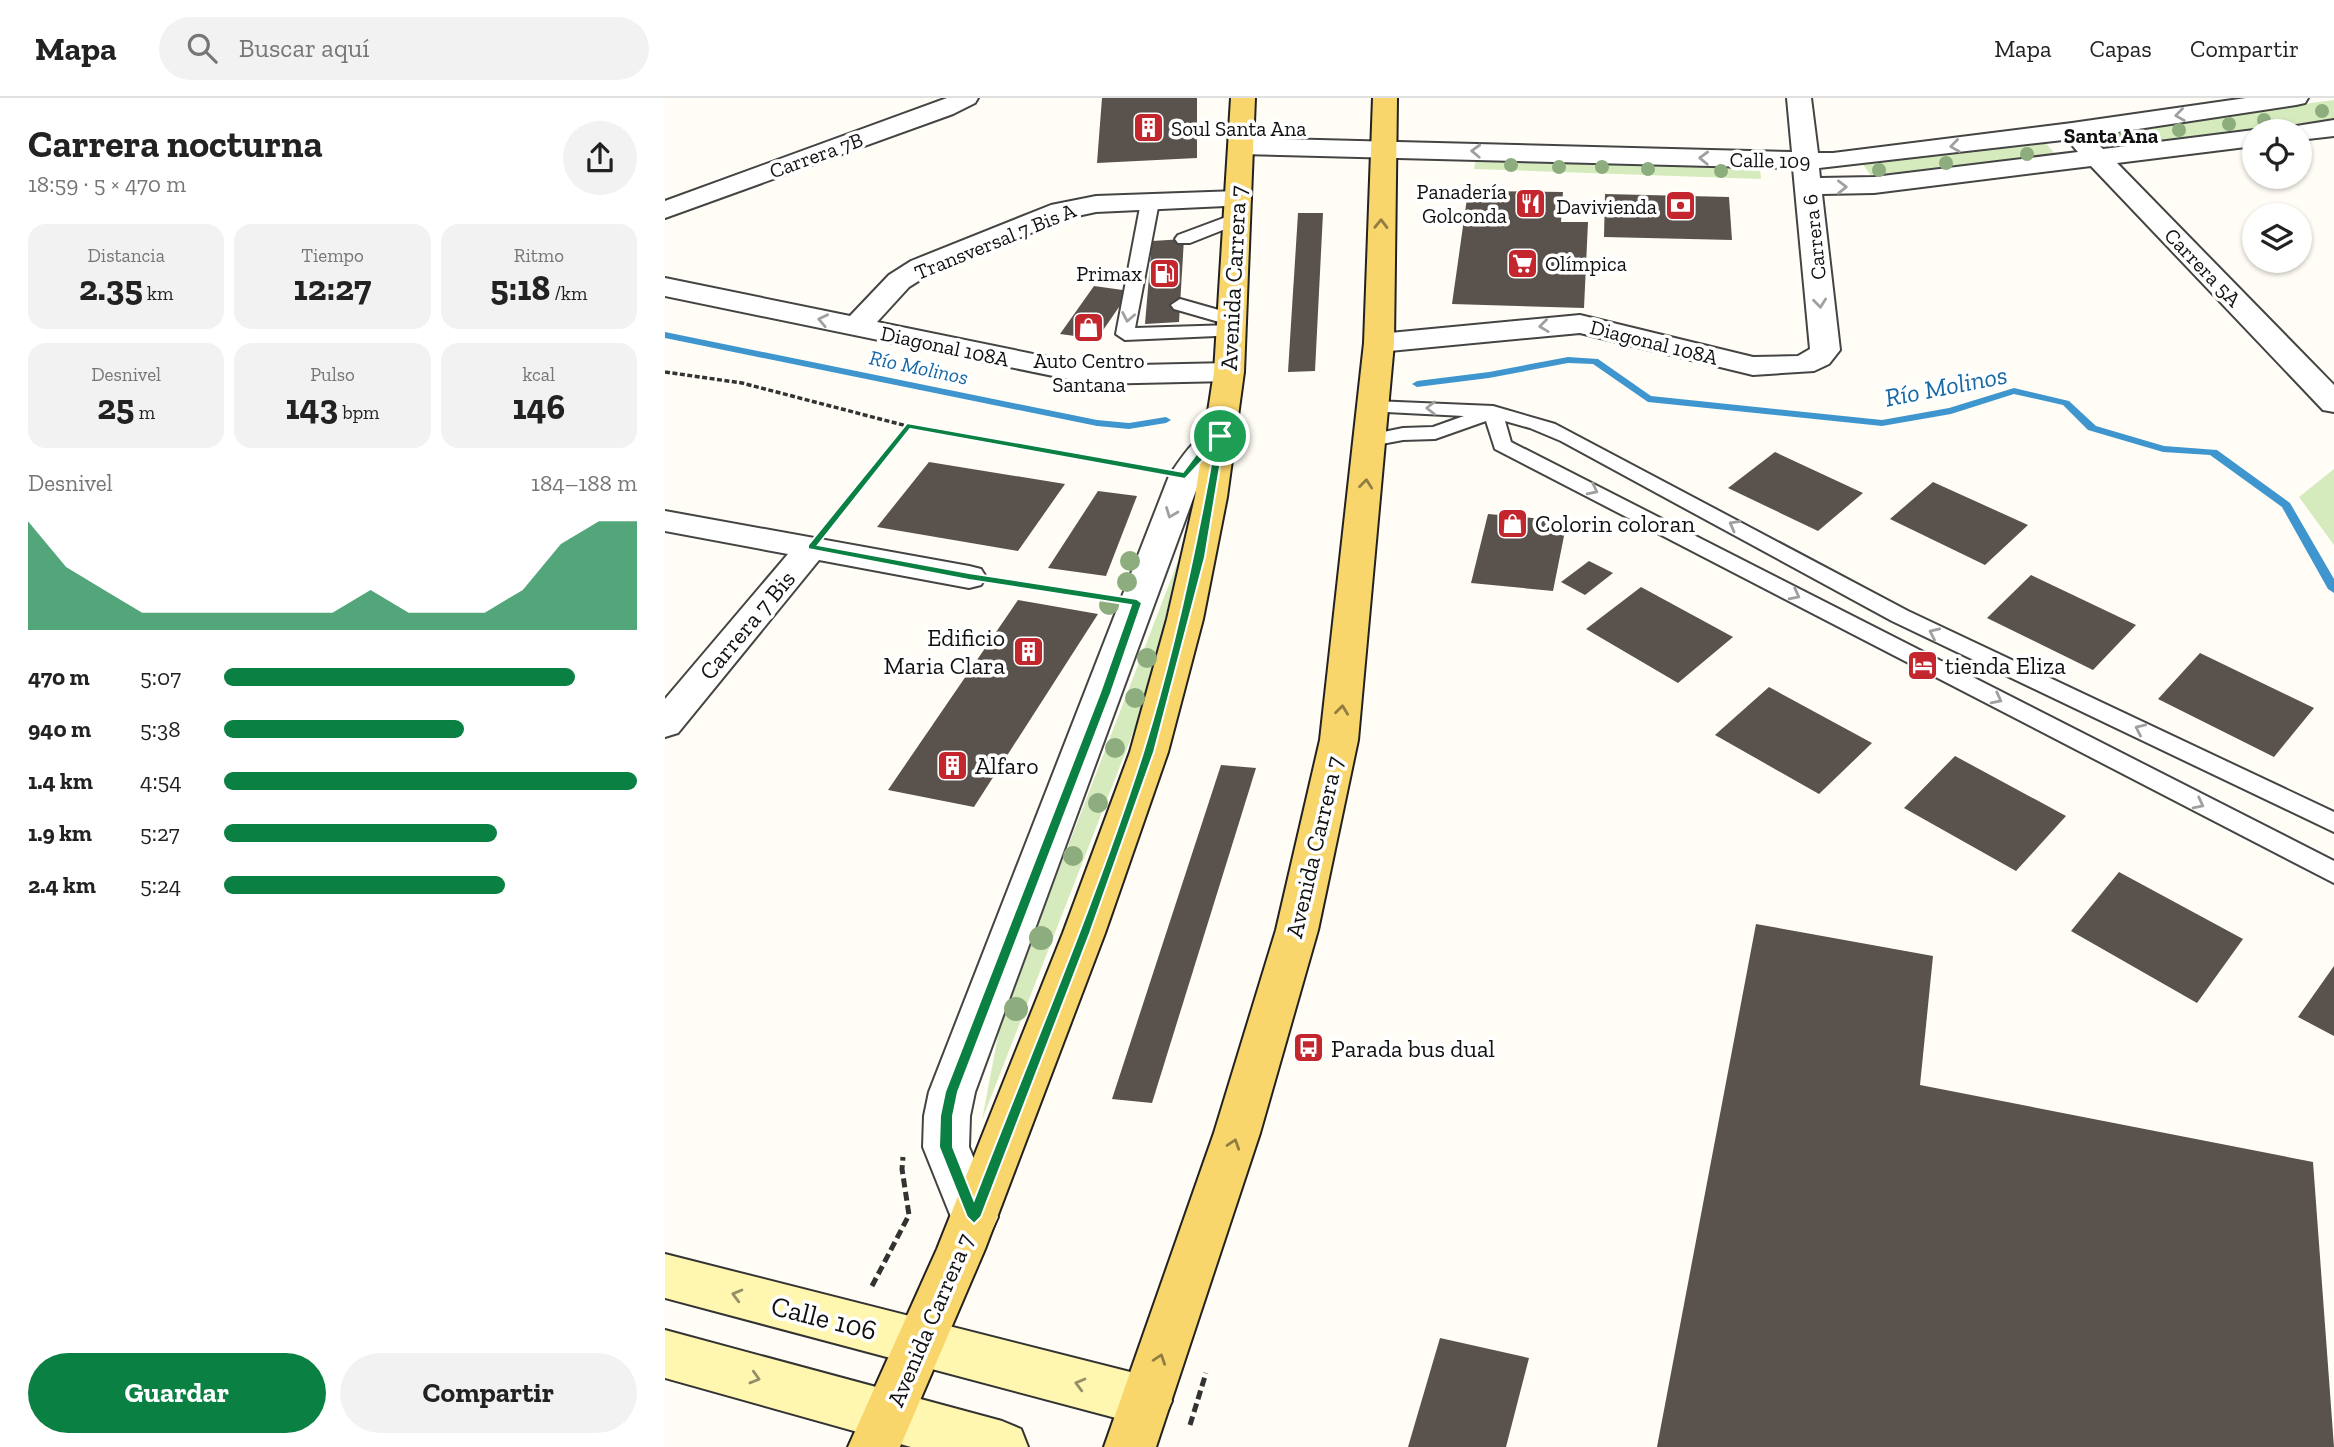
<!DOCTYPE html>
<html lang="es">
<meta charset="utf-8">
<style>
:root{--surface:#fff;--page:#f2f2f2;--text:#222;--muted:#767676;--line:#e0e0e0;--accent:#0b8043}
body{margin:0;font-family:"Zilla Slab",serif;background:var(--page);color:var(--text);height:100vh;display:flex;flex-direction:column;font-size:26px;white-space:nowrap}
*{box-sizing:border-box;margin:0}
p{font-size:23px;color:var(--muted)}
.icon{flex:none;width:38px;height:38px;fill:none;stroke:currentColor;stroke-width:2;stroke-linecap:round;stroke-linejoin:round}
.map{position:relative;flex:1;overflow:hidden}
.details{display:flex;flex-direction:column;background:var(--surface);width:665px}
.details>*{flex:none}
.controls{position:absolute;left:1577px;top:21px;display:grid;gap:14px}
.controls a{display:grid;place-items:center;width:70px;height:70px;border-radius:50%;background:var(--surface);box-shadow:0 2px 5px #0004;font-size:35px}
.pin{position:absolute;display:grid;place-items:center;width:60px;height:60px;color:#fff;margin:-30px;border:4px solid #fff;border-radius:50%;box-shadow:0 2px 7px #0007}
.round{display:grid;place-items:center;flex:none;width:74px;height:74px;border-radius:37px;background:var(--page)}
.head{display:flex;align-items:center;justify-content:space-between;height:119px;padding:0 28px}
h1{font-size:38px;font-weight:700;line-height:52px}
.stats{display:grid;grid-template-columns:repeat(3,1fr);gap:10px;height:119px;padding:7px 28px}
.stats div{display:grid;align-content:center;border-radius:18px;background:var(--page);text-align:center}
.stats b{font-size:35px;font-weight:700}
.stats small{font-size:19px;font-weight:400}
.stats p{font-size:19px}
.chart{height:196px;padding:14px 28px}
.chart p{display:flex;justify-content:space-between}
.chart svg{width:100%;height:126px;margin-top:7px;fill:var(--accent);opacity:.7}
.cta{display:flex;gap:14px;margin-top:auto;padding:14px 28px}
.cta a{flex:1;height:80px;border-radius:42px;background:var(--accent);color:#fff;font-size:28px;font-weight:700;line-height:80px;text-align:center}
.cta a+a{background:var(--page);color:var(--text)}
ul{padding:0 28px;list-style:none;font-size:23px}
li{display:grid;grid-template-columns:112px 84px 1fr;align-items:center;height:52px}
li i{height:18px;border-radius:9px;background:var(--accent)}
header{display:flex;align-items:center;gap:42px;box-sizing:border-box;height:98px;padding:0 35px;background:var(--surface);border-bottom:2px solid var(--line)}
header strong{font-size:33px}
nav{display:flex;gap:38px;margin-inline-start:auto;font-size:24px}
.search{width:490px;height:63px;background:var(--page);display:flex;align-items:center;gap:18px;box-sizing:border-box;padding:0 24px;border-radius:38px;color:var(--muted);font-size:26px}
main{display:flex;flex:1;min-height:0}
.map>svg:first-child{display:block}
</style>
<header>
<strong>Mapa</strong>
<div class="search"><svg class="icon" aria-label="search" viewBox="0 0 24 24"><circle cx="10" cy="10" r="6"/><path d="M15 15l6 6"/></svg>Buscar aquí</div>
<nav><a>Mapa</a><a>Capas</a><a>Compartir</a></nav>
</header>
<main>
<section class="details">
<div class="head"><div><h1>Carrera nocturna</h1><p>18:59 · 5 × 470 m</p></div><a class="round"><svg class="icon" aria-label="share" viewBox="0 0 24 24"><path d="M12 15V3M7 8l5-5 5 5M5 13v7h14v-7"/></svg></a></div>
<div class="stats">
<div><p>Distancia</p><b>2.35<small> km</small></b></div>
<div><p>Tiempo</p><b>12:27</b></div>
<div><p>Ritmo</p><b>5:18<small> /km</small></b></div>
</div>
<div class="stats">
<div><p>Desnivel</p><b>25<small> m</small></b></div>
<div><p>Pulso</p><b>143<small> bpm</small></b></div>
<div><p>kcal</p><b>146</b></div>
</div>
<div class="chart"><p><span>Desnivel</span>184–188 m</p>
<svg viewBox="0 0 160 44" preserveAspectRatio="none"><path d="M0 44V6L10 22L20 30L30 38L40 38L50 38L60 38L70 38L80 38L90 30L100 38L110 38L120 38L130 30L140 14L150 6L160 6V44z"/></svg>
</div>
<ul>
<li><b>470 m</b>5:07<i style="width:85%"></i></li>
<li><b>940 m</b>5:38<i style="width:58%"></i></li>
<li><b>1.4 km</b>4:54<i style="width:100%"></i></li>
<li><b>1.9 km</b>5:27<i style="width:66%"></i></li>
<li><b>2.4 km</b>5:24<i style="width:68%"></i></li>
</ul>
<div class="cta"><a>Guardar</a><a>Compartir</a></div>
</section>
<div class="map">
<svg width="1669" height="1349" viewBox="0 0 1669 1349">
<rect width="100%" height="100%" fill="#fffdf5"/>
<!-- green -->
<g fill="#d5ebbd">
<polygon points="1669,2 1669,21 1448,50 1431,33"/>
<polygon points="1379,43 1391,57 1207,79 1197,65"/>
<polygon points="811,60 1095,70 1096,81 809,71"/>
<polygon points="1669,371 1669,447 1634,399"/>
<polygon points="515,458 480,604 317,1022 336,922"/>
</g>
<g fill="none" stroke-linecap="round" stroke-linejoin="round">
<!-- stream -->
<g fill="#3f96cf" fill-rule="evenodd">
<polygon points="0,234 432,322 464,325 501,319 506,322 501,325 464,331 432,328 0,240"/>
<polygon points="903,259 933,261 986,298 1217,322 1284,310 1349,290 1404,303 1431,328 1499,348 1552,352 1625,405 1669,481 1669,495 1663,491 1617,409 1545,357 1498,354 1423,332 1398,307 1349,296 1286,316 1217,328 983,304 928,266 903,265 824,280 752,289 747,286 752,283 824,274"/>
</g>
</g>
<!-- building -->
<g fill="#5a524d">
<polygon points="437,0 532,0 532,60 432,65"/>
<polygon points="803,93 898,94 896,124 923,124 919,210 787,206"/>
<polygon points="940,96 1064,99 1067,142 939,139"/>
<polygon points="633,115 658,115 650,273 623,274"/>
<polygon points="519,141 514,224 480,226 487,143"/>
<polygon points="429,188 465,193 432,241 395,236"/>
<polygon points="1110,354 1198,395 1153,433 1063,390"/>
<polygon points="264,364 400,386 353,453 212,429"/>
<polygon points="1268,384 1363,427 1320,467 1225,421"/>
<polygon points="433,393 472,398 441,478 383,470"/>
<polygon points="823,416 902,423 888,493 806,485"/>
<polygon points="924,463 948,475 920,497 896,484"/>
<polygon points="1366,477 1471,527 1428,572 1322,520"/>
<polygon points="976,489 1068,539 1013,585 921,531"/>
<polygon points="353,502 433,516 309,709 223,692"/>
<polygon points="1535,555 1649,610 1609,659 1493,601"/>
<polygon points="1104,589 1207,645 1154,696 1050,637"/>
<polygon points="1290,658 1401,718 1351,773 1239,710"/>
<polygon points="556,667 591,670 487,1005 447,1001"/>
<polygon points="1454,774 1578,841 1532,905 1406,833"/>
<polygon points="1091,826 1268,858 1255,987 1648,1064 1669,1349 992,1349"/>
<polygon points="1669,868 1669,938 1633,919"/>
<polygon points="775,1240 864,1260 841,1349 743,1349"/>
</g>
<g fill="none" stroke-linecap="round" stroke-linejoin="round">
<defs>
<g id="service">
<polygon points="485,99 494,104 470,230 567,227 576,233 574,237 460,242 451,236 476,104"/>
<polygon points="572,115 578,116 581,120 578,124 525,145 513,145 510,141 513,137"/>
<polygon points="515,201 575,218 577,222 568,228 509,211 506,207"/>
<polygon points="709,303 828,308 890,326 1243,513 1669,714 1669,734 1227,523 896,343 865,330 840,323 846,344 1669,763 1669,785 830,351 821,323 770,341 738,342 706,348 699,346 696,342 699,338 738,330 768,329 799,318 702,313 699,309 702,305"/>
</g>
<g id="minor">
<polygon points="282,0 313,0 310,5 288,16 0,120 0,103"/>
<path d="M1122,0H1146L1153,55H1168L1407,25L1581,0H1643L1640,5L1631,7L1407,41L1154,70L1155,80L1209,79L1413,54L1407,47L1411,42C1424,38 1429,42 1438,51L1589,32L1593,33H1589V48L1452,65L1669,287V314L1658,312L1426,68L1209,95L1157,96L1175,252L1164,266L1149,273L1088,277L915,235L714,254L704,251L699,245L704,239L714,236L915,217L1088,259L1133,258L1145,251L1128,70L576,56L567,53L563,48L567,43L576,40L1127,54Z"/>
<polygon points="1669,22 1669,38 1634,42 1634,33 1622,33 1625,29"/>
<polygon points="573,93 582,95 586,101 582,107 431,114 403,120 266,175 244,189 212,224 427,268 564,265 575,268 579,274 575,280 564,283 427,286 0,198 0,180 185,218 224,177 246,163 386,107 431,98"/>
<path d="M555,329L566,331L571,338L536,379L310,994L305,1018L304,1049L333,1119L326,1134L309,1140L292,1134L258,1049L259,1018L264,994L504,378C517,359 532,334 555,329Z"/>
<polygon points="0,413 304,468 316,471 321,479 316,487 304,490 154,462 13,635 0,639 0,601 123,456 0,433"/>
</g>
<g id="secondary">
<polygon points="0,1156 481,1278 499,1286 507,1303 499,1320 481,1328 0,1200"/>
<polygon points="0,1232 337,1323 356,1331 363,1349 246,1349 0,1280"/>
</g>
<g id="primary">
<polygon points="566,0 590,0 579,274 562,399 538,521 503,654 440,835 320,1151 235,1349 183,1349 272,1151 398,835 465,654 502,521 530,399 549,274"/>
<polygon points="708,0 732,0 729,245 693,642 653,832 595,1035 491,1349 439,1349 549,1035 611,832 655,642 699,245"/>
</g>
</defs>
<!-- service casing -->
<use href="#service" stroke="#444" stroke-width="4"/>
<!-- minor casing -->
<use href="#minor" stroke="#444" stroke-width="4"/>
<!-- secondary casing -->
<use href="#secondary" stroke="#333" stroke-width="4"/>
<!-- primary casing -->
<use href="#primary" stroke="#222" stroke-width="4"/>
<!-- path-far2 -->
<g stroke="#333" stroke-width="3.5" stroke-dasharray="5 2.5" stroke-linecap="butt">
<polyline points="0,274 77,285 242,328 328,343"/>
<polyline points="230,343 242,328"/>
</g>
<!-- path-far1 -->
<g stroke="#333" stroke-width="4.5" stroke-dasharray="6 3.5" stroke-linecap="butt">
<polyline points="318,341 485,371"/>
<polyline points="169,420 231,341"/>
<polyline points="339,484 435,499"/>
</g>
<!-- path -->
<g stroke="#333" stroke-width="5" stroke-dasharray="9 4.5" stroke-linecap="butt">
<polyline points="207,1188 244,1117 237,1071 238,1059"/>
<polyline points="525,1327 541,1275"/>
</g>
<!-- service -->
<use href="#service" fill="#fff" fill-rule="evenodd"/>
<!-- minor -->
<use href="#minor" fill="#fff" fill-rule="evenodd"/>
<!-- secondary -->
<use href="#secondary" fill="#fff6b0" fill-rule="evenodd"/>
<!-- primary -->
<use href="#primary" fill="#f9d66b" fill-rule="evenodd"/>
</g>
<!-- trees -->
<g fill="#8dad7f">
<circle cx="1657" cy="13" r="7"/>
<circle cx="1599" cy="22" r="7"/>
<circle cx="1564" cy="26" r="7"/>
<circle cx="1514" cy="32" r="7"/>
<circle cx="1460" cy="39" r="7"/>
<circle cx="1362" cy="56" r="7"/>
<circle cx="1281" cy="65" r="7"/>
<circle cx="846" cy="67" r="7"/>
<circle cx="894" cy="69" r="7"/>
<circle cx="937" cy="69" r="7"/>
<circle cx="983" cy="71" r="7"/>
<circle cx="1214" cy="72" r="7"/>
<circle cx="1056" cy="73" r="7"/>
<circle cx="465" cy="463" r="10"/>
<circle cx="462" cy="484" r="10"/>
<circle cx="444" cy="507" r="10"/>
<circle cx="482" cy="560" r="10"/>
<circle cx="470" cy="600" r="10"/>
<circle cx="450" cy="650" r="10"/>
<circle cx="433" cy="705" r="10"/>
<circle cx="408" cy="758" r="10"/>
<circle cx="376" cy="840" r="12"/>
<circle cx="351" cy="911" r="12"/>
</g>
<!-- one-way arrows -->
<defs><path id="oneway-chevron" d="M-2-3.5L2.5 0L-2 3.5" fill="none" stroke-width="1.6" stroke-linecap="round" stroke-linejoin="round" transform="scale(1.75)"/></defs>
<g stroke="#a0a0a0">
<use href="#oneway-chevron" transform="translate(1515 17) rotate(172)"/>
<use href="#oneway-chevron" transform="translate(1290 48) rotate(172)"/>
<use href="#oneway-chevron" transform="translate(811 53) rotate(-178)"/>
<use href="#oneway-chevron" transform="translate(1039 60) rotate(-178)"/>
<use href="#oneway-chevron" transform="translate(1177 89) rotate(-1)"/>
<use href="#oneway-chevron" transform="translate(1155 205) rotate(84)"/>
<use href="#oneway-chevron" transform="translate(463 219) rotate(101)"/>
<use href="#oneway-chevron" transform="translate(158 222) rotate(-168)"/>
<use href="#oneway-chevron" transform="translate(879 228) rotate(173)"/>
<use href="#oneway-chevron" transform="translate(766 310) rotate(180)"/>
<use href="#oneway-chevron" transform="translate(928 392) rotate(27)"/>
<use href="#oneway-chevron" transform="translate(506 415) rotate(111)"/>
<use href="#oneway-chevron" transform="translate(1069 427) rotate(-151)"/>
<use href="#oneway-chevron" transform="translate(1130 497) rotate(27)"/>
<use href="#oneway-chevron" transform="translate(1269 535) rotate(-155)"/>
<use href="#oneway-chevron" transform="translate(1332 601) rotate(27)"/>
<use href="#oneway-chevron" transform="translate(1475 631) rotate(-155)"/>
<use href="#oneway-chevron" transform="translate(1534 706) rotate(27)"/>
</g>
<g stroke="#917d42">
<use href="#oneway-chevron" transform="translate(716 126) rotate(-89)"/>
<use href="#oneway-chevron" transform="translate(701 386) rotate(-84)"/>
<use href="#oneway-chevron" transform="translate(677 612) rotate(-83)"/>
<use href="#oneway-chevron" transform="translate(569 1046) rotate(-72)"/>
<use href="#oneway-chevron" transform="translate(495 1261) rotate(-71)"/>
</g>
<g stroke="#948f68">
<use href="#oneway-chevron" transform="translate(72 1197) rotate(-165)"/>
<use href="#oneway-chevron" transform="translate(90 1280) rotate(16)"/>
<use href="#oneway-chevron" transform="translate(415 1286) rotate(-165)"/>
</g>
<!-- route -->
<path fill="#0b8043" stroke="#fff" stroke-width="2" fill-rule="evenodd" d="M242,325L518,374L533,354L552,336L560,338L540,459L489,654L425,835L316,1119L309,1126L302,1119L274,1049L275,1018L280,994L435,595L466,507L304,482L143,451V447ZM245,331L520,381L549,350C531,452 509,555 478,655C430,805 366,954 309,1102L288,1049V1018L293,994L446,595L477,505L472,501L304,475L153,447Z"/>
<!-- icons -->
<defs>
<symbol id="building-square" viewBox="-11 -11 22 22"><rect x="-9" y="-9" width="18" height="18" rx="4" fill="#c4262e" stroke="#fff"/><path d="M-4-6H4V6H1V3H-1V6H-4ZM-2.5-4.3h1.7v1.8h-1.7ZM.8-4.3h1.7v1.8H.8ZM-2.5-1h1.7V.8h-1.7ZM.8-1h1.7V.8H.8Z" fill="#fff"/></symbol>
<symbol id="restaurant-square" viewBox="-11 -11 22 22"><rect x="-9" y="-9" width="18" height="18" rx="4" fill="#c4262e" stroke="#fff"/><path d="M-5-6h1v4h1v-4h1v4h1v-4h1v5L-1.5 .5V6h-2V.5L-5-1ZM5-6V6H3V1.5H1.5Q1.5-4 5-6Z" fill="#fff"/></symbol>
<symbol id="bank-square" viewBox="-11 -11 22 22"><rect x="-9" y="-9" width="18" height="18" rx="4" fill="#c4262e" stroke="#fff"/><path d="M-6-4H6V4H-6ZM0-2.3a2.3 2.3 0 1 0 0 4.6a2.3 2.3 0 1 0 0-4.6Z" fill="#fff"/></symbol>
<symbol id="supermarket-square" viewBox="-11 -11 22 22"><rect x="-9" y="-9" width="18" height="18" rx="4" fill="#c4262e" stroke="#fff"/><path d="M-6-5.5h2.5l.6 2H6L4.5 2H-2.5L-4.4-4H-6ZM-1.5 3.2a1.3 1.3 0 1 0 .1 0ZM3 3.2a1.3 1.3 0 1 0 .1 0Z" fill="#fff"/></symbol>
<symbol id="fuel-square" viewBox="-11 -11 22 22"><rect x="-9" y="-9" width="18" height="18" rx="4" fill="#c4262e" stroke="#fff"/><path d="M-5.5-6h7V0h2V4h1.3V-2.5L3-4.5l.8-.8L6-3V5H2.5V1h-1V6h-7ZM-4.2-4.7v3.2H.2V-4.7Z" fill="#fff"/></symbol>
<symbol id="shop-square" viewBox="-11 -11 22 22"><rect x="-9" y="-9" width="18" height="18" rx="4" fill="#c4262e" stroke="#fff"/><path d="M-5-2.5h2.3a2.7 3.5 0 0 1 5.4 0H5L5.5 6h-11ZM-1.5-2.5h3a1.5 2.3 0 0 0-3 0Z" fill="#fff"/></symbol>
<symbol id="hotel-square" viewBox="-11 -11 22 22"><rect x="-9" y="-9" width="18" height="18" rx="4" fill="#c4262e" stroke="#fff"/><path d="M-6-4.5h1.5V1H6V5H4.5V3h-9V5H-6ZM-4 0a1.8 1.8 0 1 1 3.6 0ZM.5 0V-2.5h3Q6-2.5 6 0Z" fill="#fff"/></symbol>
<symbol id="bus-square" viewBox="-11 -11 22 22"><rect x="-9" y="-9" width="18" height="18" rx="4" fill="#c4262e" stroke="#fff"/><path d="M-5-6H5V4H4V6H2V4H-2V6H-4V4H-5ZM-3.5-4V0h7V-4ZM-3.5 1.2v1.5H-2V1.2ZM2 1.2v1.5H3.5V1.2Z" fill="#fff"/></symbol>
</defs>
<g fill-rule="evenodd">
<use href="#building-square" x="466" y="12" width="35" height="35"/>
<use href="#restaurant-square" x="848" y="88" width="35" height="35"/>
<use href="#bank-square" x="998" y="90" width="35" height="35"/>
<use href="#supermarket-square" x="840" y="148" width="35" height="35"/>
<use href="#fuel-square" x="482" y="158" width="35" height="35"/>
<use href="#shop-square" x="406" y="212" width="35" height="35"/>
<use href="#shop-square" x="830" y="408" width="35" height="35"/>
<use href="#building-square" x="346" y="536" width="35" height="35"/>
<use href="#hotel-square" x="1240" y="550" width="35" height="35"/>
<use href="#building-square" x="270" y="650" width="35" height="35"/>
<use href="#bus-square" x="626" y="932" width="35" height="35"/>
</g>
<g text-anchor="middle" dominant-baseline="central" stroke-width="7" stroke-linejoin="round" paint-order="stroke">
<!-- far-poi labels -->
<g font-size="21" fill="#111" stroke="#fff" text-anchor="end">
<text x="506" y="30" text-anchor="start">Soul Santa Ana</text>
<text x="842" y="93">Panadería<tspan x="842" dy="24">Golconda</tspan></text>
<text x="992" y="108">Davivienda</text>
<text x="880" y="165" text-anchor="start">Olímpica</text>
<text x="477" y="175">Primax</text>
<text x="424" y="262" text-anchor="middle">Auto Centro<tspan x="424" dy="24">Santana</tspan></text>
</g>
<!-- far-neighbourhood labels -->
<g font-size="21" font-weight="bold" fill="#111" stroke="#fff">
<text x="1446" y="37">Santa Ana</text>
</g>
<!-- far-street labels -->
<g font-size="21" fill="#111" stroke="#fff">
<text transform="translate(151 57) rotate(-20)">Carrera 7B</text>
<text transform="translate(1105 62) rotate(1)">Calle 109</text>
<text transform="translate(1149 139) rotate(-96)">Carrera 6</text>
<text transform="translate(330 143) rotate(-22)">Transversal 7 Bis A</text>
<text transform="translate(1538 169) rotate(46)">Carrera 5A</text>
<text transform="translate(989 244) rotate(14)">Diagonal 108A</text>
<text transform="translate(280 248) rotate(12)">Diagonal 108A</text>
</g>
<!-- far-water labels -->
<g font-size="21" font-style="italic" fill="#1768a6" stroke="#fff">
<text transform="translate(254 269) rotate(12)">Río Molinos</text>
</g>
<!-- street labels -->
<g font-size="24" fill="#111" stroke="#fff">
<text transform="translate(568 180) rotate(-87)">Avenida Carrera 7</text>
<text transform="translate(82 527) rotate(-50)">Carrera 7 Bis</text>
<text transform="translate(649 749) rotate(-77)">Avenida Carrera 7</text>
<text transform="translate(265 1222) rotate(-67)">Avenida Carrera 7</text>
</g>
<!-- poi labels -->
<g font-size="24" fill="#111" stroke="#fff" text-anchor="start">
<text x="870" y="425">Colorin coloran</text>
<text x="340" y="539" text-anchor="end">Edificio<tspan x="340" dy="28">Maria Clara</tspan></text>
<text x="1280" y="567">tienda Eliza</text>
<text x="310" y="667">Alfaro</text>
<text x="666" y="950">Parada bus dual</text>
</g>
<!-- water labels -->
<g font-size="26" font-style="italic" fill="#1768a6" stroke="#fff">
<text transform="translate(1281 288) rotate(-11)">Río Molinos</text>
</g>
<!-- near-street labels -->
<g font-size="28" fill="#111" stroke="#fff">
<text transform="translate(159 1220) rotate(14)">Calle 106</text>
</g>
</g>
</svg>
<div class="controls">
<a><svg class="icon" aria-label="locate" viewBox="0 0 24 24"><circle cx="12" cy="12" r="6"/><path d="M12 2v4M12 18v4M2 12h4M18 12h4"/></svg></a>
<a><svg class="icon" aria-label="layers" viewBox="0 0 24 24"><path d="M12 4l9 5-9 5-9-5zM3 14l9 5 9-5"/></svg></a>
</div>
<div class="pin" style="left:555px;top:338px;background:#1e9e55"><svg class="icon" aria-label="arrive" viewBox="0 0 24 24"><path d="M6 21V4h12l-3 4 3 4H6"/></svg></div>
</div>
</main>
